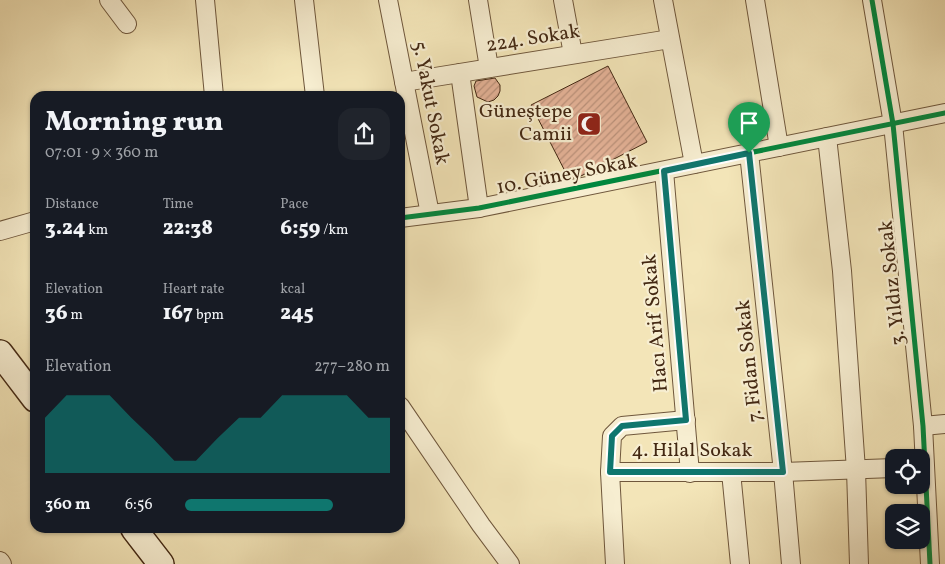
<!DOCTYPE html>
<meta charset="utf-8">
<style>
:root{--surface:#171b24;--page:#20242c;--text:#f1f3f6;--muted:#9ea1a6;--accent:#0f766e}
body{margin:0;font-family:Vollkorn,serif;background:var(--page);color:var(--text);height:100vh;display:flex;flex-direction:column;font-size:19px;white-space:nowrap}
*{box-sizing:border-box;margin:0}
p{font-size:16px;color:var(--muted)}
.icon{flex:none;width:28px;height:28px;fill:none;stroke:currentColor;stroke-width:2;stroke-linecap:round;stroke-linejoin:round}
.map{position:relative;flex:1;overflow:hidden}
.drawer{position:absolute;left:30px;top:91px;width:375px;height:442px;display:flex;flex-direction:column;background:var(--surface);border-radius:15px;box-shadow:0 1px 4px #0004}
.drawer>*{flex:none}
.buttons{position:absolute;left:885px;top:449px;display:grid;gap:10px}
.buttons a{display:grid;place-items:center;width:45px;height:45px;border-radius:10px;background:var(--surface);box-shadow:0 1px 4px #0004;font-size:25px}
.pin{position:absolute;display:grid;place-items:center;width:42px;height:42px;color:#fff;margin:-51px -21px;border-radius:50% 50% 50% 0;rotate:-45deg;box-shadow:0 0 5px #0007}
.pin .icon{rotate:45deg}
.round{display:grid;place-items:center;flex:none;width:52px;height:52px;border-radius:15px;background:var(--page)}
.head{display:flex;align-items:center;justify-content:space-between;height:85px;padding:0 15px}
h1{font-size:28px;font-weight:800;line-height:38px}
.metrics{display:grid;grid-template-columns:repeat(3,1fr);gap:8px;height:85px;padding:5px 15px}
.metrics div{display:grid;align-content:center}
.metrics b{font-size:21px;font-weight:800}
.metrics small{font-size:14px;font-weight:400}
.metrics p{font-size:14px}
.chart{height:140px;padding:10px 15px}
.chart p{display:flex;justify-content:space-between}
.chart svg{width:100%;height:90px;margin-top:5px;fill:var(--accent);opacity:.7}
ul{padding:0 15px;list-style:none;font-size:16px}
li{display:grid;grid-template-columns:80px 60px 1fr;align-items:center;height:38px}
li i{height:12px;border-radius:6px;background:var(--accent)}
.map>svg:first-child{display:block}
</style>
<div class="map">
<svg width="945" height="564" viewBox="0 0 945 564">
<defs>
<pattern id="building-hatch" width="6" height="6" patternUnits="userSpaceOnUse" patternTransform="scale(1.25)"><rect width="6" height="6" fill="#e4b297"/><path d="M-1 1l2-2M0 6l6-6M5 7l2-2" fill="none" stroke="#ba917a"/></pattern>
</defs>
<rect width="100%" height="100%" fill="#f3e5b8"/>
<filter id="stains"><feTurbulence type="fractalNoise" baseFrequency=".004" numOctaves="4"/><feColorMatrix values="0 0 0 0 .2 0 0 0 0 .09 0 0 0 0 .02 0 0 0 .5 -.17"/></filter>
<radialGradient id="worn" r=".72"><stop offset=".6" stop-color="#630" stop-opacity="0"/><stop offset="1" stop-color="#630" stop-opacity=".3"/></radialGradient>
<!-- building -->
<g fill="url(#building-hatch)" stroke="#432813">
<polygon points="608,66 647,142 581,176 569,179 531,105"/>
<polygon points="495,78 500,85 500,91 498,96 494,100 488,102 477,97 474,86 476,81"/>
</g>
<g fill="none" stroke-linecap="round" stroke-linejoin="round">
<defs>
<g id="minor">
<polyline points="109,0 127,24"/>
<polyline points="205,0 214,96"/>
<polyline points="304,0 315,96"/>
<polyline points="388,0 430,214"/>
<polyline points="478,0 489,68"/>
<polyline points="563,0 573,54"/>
<polyline points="663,0 694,164"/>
<polyline points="755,0 779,147"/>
<polyline points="872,0 893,124 923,426 930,564"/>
<polyline points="460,73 479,208"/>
<polyline points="404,82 670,39"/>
<polyline points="827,137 842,271 856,470 859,564"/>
<polyline points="749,153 783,472 791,564"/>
<polyline points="664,171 690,473"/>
<polyline points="400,218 479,208 945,113"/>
<polyline points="0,231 35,221"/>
<polyline points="400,406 481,525 510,564"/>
<polyline points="923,426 945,424"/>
<polyline points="610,472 783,472 894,468"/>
<polyline points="731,472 740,564"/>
<polyline points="0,561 2,564"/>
<polyline points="615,564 610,472 612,436 622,426 686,420"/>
</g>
<g id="secondary">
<polyline points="0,353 35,399"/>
<polyline points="134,529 161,564"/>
</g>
</defs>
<!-- minor casing -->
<use href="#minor" stroke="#6f573c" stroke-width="20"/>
<!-- secondary casing -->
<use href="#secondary" stroke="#432813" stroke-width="28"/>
<!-- minor -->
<use href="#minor" stroke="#f7eed1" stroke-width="18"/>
<!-- secondary -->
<use href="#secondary" stroke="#f7eed1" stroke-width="25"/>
<defs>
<g id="cycleway">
<polyline points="872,0 893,124 923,426 930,564"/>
<polyline points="400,218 479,208 945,113"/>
</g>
</defs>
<!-- cycleway casing -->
<use href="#cycleway" stroke="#f7eed1" stroke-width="8"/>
<!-- cycleway -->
<use href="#cycleway" stroke="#00873e" stroke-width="5"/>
</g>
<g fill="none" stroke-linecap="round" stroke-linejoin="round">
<defs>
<polygon id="route" points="749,153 783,472 610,472 612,436 622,426 686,420 664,171"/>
</defs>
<!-- route casing -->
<use href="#route" stroke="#fff" stroke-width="10"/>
<!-- route -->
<use href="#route" stroke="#0f766e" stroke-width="6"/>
</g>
<!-- icons -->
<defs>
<symbol id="mosque-square" viewBox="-11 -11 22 22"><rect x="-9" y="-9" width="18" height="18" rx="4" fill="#8f2418" stroke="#f7eed1"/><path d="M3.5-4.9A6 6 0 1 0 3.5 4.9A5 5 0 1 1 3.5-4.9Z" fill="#fff"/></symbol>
</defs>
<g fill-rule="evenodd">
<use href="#mosque-square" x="575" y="110" width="28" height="28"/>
</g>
<g text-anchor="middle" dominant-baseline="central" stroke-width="4.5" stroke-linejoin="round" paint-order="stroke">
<!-- street labels -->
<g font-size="20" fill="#432813" stroke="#f7eed1">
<text transform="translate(533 39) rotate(-9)">224. Sokak</text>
<text transform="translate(430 103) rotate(79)">5. Yakut Sokak</text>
<text transform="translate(567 175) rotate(-11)">10. Güney Sokak</text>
<text transform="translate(893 283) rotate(-96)">3. Yıldız Sokak</text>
<text transform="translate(656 323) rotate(-95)">Hacı Arif Sokak</text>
<text transform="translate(750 361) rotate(-96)">7. Fidan Sokak</text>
<text x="692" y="451">4. Hilal Sokak</text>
</g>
<!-- poi labels -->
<g font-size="20" fill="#432813" stroke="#f7eed1" text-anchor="end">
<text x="572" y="112">Güneştepe<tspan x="572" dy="23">Camii</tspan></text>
</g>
</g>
<rect width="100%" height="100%" filter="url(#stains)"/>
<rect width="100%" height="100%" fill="url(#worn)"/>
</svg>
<div class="buttons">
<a><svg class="icon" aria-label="locate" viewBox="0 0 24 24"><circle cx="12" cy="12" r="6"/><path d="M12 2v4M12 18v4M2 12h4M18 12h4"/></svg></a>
<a><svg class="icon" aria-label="layers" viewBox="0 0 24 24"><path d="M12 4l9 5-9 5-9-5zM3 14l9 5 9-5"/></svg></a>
</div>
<div class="pin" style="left:749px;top:153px;background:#1e9e55"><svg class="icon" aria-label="arrive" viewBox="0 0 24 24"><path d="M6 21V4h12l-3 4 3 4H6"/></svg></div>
<section class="drawer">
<div class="head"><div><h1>Morning run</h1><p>07:01 · 9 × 360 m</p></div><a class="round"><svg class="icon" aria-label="share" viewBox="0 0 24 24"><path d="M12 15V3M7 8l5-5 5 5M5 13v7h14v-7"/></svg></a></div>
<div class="metrics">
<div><p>Distance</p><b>3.24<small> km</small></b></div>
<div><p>Time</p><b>22:38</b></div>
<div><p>Pace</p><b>6:59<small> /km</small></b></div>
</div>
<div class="metrics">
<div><p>Elevation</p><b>36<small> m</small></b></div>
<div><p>Heart rate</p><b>167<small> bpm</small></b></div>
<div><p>kcal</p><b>245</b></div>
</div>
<div class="chart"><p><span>Elevation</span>277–280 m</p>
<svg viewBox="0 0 160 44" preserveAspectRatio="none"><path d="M0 44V17L10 6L20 6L30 6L40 17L50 27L60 38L70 38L80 27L90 17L100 17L110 6L120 6L130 6L140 6L150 17L160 17V44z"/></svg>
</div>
<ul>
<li><b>360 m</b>6:56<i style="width:72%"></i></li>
</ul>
</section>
</div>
